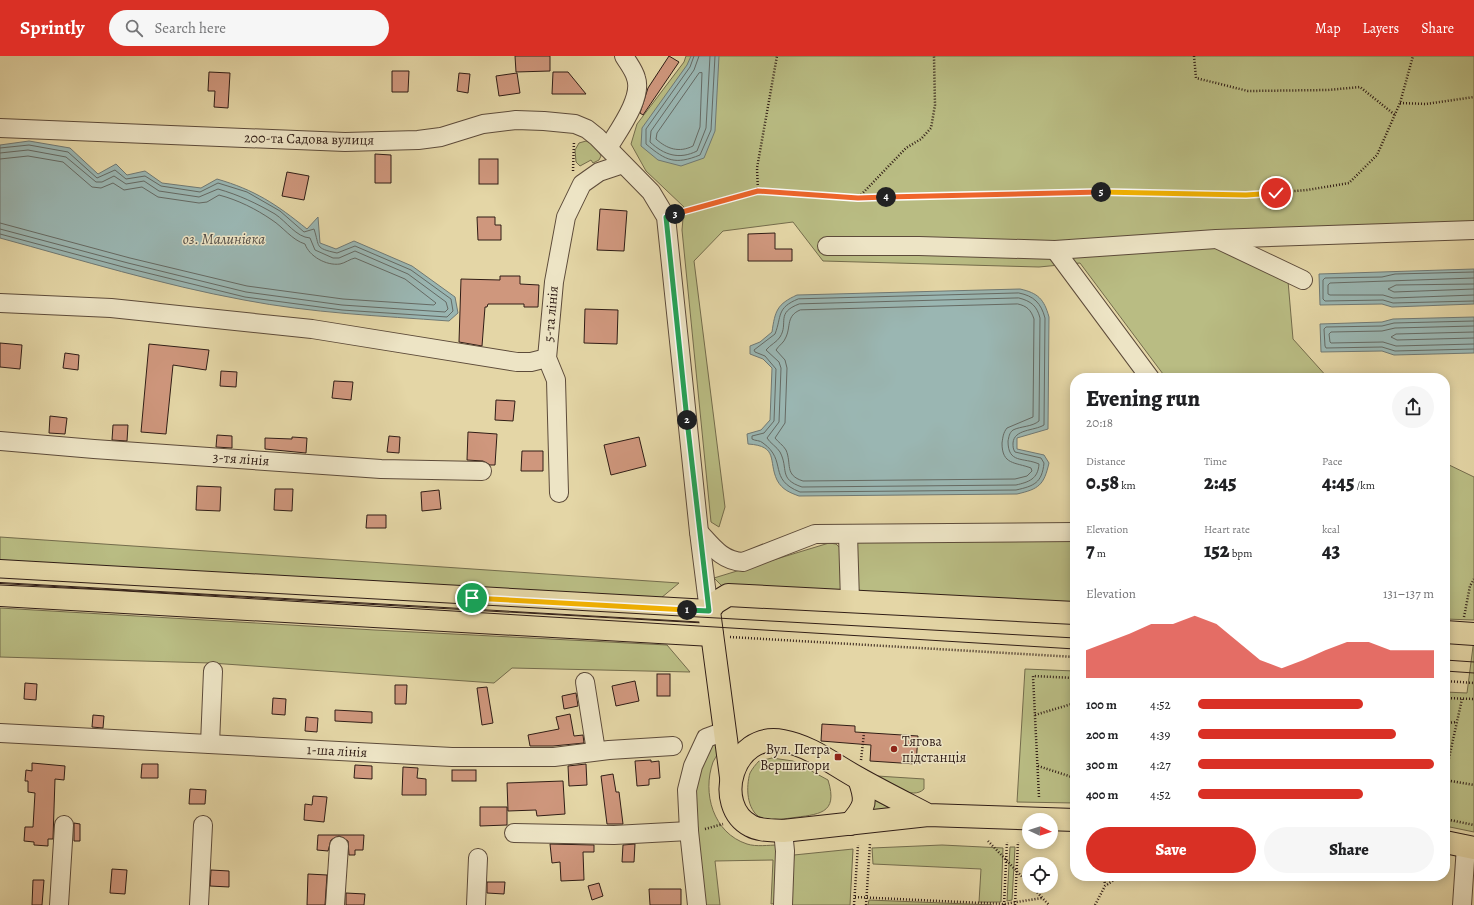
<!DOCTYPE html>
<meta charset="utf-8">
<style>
:root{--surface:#fff;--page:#f6f6f6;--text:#202124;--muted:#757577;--accent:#d93025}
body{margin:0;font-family:Alegreya,serif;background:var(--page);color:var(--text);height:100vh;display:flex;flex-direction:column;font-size:15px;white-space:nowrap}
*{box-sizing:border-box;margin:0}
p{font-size:13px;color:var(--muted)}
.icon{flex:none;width:22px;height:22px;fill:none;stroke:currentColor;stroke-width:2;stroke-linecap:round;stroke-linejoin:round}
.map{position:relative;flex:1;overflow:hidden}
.side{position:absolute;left:1070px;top:317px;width:380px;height:508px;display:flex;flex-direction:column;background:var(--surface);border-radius:16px;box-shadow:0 2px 10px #0003}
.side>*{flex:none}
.needle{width:26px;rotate:93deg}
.tools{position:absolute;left:1022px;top:757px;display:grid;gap:8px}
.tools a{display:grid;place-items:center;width:36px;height:36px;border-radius:50%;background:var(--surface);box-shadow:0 2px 10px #0003;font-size:20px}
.pin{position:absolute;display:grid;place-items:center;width:34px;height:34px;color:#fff;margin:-17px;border:2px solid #fff;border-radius:50%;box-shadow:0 1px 4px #0007}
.km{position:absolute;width:20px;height:20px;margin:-10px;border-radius:50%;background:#222;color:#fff;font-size:11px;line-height:20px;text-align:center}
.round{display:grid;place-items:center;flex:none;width:42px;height:42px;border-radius:21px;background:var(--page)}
.overview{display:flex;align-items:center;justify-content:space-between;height:68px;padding:0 16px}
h1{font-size:22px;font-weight:800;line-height:30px}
.metrics{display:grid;grid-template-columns:repeat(3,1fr);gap:6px;height:68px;padding:4px 16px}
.metrics div{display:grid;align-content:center}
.metrics b{font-size:20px;font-weight:800}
.metrics small{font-size:11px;font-weight:400}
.metrics p{font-size:11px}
.chart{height:112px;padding:8px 16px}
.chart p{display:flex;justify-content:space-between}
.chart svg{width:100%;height:72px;margin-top:4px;fill:var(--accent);opacity:.7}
.action{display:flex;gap:8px;margin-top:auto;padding:8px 16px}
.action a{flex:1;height:46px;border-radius:24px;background:var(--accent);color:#fff;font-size:16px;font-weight:800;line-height:46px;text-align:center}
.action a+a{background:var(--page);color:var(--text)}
ul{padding:0 16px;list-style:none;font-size:13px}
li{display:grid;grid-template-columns:64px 48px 1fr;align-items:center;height:30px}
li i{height:10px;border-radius:5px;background:var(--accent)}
header{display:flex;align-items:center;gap:24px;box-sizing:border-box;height:56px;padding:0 20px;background:var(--accent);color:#fff}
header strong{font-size:19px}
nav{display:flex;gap:22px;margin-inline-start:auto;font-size:14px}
.search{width:280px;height:36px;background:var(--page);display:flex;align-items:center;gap:10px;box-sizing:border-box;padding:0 14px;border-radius:22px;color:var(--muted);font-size:15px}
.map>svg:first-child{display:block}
</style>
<header>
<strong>Sprintly</strong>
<div class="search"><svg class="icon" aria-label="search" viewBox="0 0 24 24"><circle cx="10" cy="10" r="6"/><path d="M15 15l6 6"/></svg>Search here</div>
<nav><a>Map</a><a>Layers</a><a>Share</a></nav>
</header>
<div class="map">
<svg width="1474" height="849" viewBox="0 0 1474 849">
<rect width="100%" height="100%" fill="#e4d6a6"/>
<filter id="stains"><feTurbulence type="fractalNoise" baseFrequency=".005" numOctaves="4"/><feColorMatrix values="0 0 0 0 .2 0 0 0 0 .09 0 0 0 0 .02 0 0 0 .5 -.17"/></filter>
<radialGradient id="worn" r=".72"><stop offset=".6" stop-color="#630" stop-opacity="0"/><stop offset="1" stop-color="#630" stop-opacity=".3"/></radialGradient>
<!-- green -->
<g fill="#b9bc83" stroke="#746c4c">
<polygon points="686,0 1474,0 1474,182 1285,187 1221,193 1288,225 1293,283 1328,322 1166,322 1080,207 1039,211 823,205 793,166 723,175 694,205 725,451 719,471 711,466 682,174 684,151 646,115 631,88 637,68 684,6"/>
<polygon points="586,85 596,89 601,100 599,104 593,107 591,104 580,110 576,106 575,94 579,87"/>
<polygon points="1445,407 1474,421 1474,564 1445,563"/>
<polygon points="0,481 679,527 661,542 0,505"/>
<polygon points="1075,481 1075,546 856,536 855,488 861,482"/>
<polygon points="829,487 836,488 843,495 841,535 723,531 714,522"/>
<polygon points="0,552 375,574 667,589 690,616 512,612 494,627 211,607 0,601"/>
<polygon points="1474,583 1474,776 1445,770 1445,636 1467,637"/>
<polygon points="1025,613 1075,615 1075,747 1017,746"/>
<path d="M718,683L723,690C720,695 716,700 713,706C702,737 713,777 747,788C756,791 769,789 778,789L777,847L771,848L773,804L715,805L720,849H702L690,737L707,691Z"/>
<path d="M772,702L793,705L828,724C839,759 818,758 791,762C782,763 769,766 761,762C746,754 746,730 750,717C752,713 756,708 759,705Z"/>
<path d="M877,720L924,723V733C912,745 889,727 877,720Z"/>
<polygon points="873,742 892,753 870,757"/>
<polygon points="942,789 1003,792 1001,846 979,846 981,813 873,808 872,792"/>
<polygon points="1010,791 1015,791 1012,844 1007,845"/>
<polygon points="853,793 850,849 790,849 794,799"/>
<polygon points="869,844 992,849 868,849"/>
</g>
<!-- water -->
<g fill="#9ab6b2" stroke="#707974">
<polygon points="691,0 719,0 715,75 704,102 681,110 658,104 641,90 642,72 687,9"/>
<path d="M29,85L70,92L98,118L116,108L127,119L145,115L162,127L201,132L217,123C255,134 276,148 307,173L318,161L320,187L336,193L354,185L412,210L455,241L458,257L449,265C381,260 311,257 244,244C162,229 81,204 0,182V89Z"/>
<polygon points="1474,213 1474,248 1392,251 1382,248 1320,249 1319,218"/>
<path d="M1020,233C1038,237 1044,243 1049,261L1048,373L1017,382V393L1044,399L1049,407C1044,429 1039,433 1017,438L799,440C791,437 782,434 777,424C768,405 779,390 748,388L747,378L761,374L770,364L772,312L763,303L750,298V290L760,286L772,276C775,255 777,248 797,239Z"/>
<polygon points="1474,261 1474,297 1394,299 1382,295 1321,296 1320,268 1382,266 1393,263"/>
</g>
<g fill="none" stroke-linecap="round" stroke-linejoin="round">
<!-- shore -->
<g stroke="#656a64" stroke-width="1">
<path d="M694,0L690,11L646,73V88C666,105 675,109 700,99L711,74L715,0"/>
<path d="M699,0L694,14L651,75L650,86C664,99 679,104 697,95L706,72L710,0"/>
<path d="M702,17L700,71L693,90C679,97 667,93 656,83L657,77L699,17Z"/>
<path d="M0,92L29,89L68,96L97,122L115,114L126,123L145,120L161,130L200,136L218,127L247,136L280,155L304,176L314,173C320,191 314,192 337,197L355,190L411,214L451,243L453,255L447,261L342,254L245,241L127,212L0,178"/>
<path d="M0,97L28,94L66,101L96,126H102L114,120L126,128L144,125L159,135L199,141L218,133C239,139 256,147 275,158C287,166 296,181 310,182L315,194L333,202H339L355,195L408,218L446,246L448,253L445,256L342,249L246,236L128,207L0,173"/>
<path d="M0,103L28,100L63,106L92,131L101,132L113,127L124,134L142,131L158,141L199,147L207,146L219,139C238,144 256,153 272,164C283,171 292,184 305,188C309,200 326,210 340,208C345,207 350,203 355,202L405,223L436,247L434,249L343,243L247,230L130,202L0,167"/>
<polyline points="1474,216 1395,218 1382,221 1325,222 1323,224 1323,243 1325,245 1383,244 1393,247 1474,245"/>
<polyline points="1474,222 1330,227 1328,229 1328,238 1330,239 1383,239 1393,242 1474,239"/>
<polyline points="1474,228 1396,229 1388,233 1394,236 1474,233"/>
<path d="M1019,237C1034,240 1041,247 1045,262L1044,369C1034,375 1014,373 1013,387C1013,391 1013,393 1015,396L1041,402L1044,407C1042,427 1034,430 1016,434L800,436C767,423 788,405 763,387C760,384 755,385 752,383V380L764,377L774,365L776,313L765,300L755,296L754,294L775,278C782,260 776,252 798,243Z"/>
<path d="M1019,242C1031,245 1037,250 1040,262L1039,365C1032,371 1021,370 1013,374C1009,377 1009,381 1008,385C1008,408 1023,401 1039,408C1038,423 1029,426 1016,429L802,431C778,423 789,413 780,396C777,391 770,387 767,382L779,366L781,312L779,306L766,294C770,289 777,286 780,281C789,267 775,257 799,248Z"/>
<path d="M1018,248C1027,250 1031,254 1034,263L1033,361L1007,372C1003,377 1003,381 1002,387C1002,409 1015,406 1031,412L1032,415L1027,420L1015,423L803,425C784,419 792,408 786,394C783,389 778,386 775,382L785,367L787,312L785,304L776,294C779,289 784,287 786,281C791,270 786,260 800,254Z"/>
<polyline points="1474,265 1394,267 1382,270 1326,271 1324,273 1325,290 1326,292 1382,291 1395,295 1474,293"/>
<polyline points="1474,270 1395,272 1382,275 1331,276 1329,278 1330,286 1331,287 1383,286 1396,290 1474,288"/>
<polyline points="1474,276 1396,278 1391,281 1397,284 1474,282"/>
</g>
</g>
<!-- building -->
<g fill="#cf977d" stroke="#301d16">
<polygon points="515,0 550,0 550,15 516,16"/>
<polygon points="669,0 679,6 643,59 640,57 648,32"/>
<polygon points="392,15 409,15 408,36 392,36"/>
<polygon points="209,16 230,17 228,52 214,51 215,35 208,35"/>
<polygon points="553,16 568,16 586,38 552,38"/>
<polygon points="459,17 470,18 468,37 457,35"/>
<polygon points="517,17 520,37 499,40 496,20"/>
<polygon points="375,98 391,99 391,127 375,127"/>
<rect x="479" y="103" width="19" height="25"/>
<polygon points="287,116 309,120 304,144 282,140"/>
<polygon points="600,153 627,155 624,195 597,194"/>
<polygon points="477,161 495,161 495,169 501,169 501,184 478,184"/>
<polygon points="775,177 775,193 792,193 792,205 748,205 748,178"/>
<polygon points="500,220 520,220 520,228 539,229 538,251 524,251 524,248 488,248 487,251 485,251 482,290 459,286 461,223 500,224"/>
<polygon points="585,253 618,254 617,288 584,287"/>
<polygon points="0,287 22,289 20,313 0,311"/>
<polygon points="149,288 209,294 206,314 173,309 166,378 141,376"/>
<polygon points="65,297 79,299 78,314 63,312"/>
<polygon points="221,315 237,316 236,331 220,330"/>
<polygon points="334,325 353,326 351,344 332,342"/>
<polygon points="496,344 515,345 513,365 495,364"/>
<polygon points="50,360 67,362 65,378 49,377"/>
<polygon points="113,369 128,369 127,385 112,384"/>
<polygon points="468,376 497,378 495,409 490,409 483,405 467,404"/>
<polygon points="217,379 232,380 232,392 216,391"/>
<polygon points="389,380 400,381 399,397 387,396"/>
<polygon points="292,381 307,382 306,397 265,393 265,382 292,383"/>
<polygon points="639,381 646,410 611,419 604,389"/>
<polygon points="522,395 543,395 543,415 521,415"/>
<polygon points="197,430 221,431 220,455 196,454"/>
<polygon points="275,433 293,433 292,455 274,454"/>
<polygon points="439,434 441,453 422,455 421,436"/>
<polygon points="367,459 386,459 386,472 366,472"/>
<rect x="657" y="618" width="13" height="22"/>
<polygon points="635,625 639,645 616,650 612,630"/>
<polygon points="25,627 37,628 36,644 24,643"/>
<polygon points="395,629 407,629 406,648 395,648"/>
<polygon points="487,631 493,667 482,669 477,632"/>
<polygon points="576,637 578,650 564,653 562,640"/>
<polygon points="273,642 286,643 285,659 272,658"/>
<polygon points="335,654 372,656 372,667 335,665"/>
<polygon points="570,658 574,680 583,679 584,687 553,690 530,690 528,679 559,673 556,661"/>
<polygon points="93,659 104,660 103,672 92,671"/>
<polygon points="306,661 318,662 317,676 305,675"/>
<polygon points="822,668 855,670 855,676 918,680 916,708 870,705 871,689 821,685"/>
<polygon points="651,704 651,706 659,705 660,722 649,723 649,729 637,730 635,705"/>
<polygon points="32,707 65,710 64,724 55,723 53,783 48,783 48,790 34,789 34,786 24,785 25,771 33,771 35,737 28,736 28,725 25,725 26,714 32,715"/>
<polygon points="142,708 158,708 158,722 141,722"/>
<polygon points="586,708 587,729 569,730 568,710"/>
<polygon points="355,709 372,710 372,723 354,722"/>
<polygon points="403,711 418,712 417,722 426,723 426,739 402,739"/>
<rect x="452" y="714" width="24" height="11"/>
<polygon points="613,718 616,736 619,736 623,768 607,768 601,720"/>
<polygon points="563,725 565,758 537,760 536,754 508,755 507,727"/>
<polygon points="190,733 206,734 205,748 189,748"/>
<polygon points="313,740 327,741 324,766 304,764 305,748 312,749"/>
<polygon points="480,751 507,751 507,769 480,770"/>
<polygon points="74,767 80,768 80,785 74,785"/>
<polygon points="318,779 364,779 363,794 355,794 355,799 349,799 348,785 339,780 331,784 328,795 317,794"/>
<polygon points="550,788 594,789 594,796 583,796 584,824 561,825 560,806 552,807"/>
<polygon points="635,788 634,806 622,806 623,789"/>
<polygon points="112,813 127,814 125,838 110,837"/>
<polygon points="211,814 229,815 229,831 210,830"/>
<polygon points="308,818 327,819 325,849 307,849"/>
<polygon points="33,824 44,824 42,849 32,849"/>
<polygon points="487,826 505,826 504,838 487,837"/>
<polygon points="599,827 603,840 592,844 588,830"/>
<polygon points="649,833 681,833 681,849 650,849"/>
<polygon points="346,837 365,838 364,849 346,849"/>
</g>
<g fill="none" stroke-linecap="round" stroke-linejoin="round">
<defs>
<g id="minor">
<polyline points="0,72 345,86 418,84 441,81 483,68 516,64 544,65 575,68 587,73 597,81 651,136 666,161 699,476 709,555"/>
<path d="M608,92C618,75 643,42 636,22C634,14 628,7 624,0"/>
<polyline points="1219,184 1303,224"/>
<polyline points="827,190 919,190 1055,194 1216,183 1474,174"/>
<polyline points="1055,194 1150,322"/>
<polyline points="0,247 111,252 312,273 517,306 531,306 547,302"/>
<polyline points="0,385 94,393 381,413 482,415"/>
<polyline points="559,437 556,324 547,302 554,226 566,161 582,128 599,116 623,108"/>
<path d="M699,476C712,490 722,505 743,506L815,478L1075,476"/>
<polyline points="848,478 850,545"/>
<polyline points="585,626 596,695"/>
<polyline points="0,677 452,701 554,701 609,694 673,690"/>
<polyline points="210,688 213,615"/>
<polyline points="514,777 614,779 689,775"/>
<polyline points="59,849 64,769"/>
<polyline points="199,849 203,769"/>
<polyline points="335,849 339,790"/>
<polyline points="476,849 478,802"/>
<polyline points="697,849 689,775 687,734 693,710 706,682 725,675"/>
<polyline points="783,849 785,795 783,775"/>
<polyline points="1462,849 1466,790"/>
</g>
<g id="major">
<polyline points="0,515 709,555"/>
<polyline points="0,539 712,579"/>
<polyline points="1445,576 1474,578"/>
<polyline points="731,721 709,555 715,547 728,539 1075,557"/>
<path d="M928,759C905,747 881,735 858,722C834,709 811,690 783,685C732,675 712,750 751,770C760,775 773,774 783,775L928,759L1075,764"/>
<path d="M850,768C866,750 867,745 859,723"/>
<polyline points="1445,786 1474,792"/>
</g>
</defs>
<!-- minor casing -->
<use href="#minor" stroke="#5d4b3a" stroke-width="20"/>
<!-- major casing -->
<use href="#major" stroke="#301d16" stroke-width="24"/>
<!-- path -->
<g stroke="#301d16" stroke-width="2.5" stroke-dasharray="1 2" stroke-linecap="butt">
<polyline points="1194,0 1196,22 1248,35 1328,34 1360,31 1395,59"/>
<polyline points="1400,47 1426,48 1474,41"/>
<polyline points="573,115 574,85"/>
<polyline points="758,135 757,112 777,0"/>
<polyline points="859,141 906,92 921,83 931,72 935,49 934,0"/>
<polyline points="680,157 758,135 858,142 1097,136 1246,139 1307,134 1349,127 1377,99 1400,47 1413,0"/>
<polyline points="1464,561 1470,530 1474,523"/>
<polyline points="730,581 1075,601"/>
<polyline points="1445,625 1474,627"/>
<polyline points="1445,642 1474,643"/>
<polyline points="1035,659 1075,647"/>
<polyline points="1445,667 1457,666"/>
<polyline points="861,704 864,677"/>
<polyline points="1038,710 1075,722"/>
<polyline points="1445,720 1462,643"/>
<polyline points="1445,724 1474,729"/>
<polyline points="1039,741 1033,620 1075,622"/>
<polyline points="1445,763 1474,769"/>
<polyline points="705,773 723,768"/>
<polyline points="988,785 1029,828"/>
<polyline points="1104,820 1105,829"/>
<polyline points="1031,830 1049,849"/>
<polyline points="855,841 1004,848 1042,842"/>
<polyline points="854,849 858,789"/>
<polyline points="866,849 870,788"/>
<polyline points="1004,849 1007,786"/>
<polyline points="1015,849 1018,786"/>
<polyline points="1095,849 1105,830 1120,820"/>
</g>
<!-- minor -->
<use href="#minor" stroke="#ede4c5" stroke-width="18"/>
<!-- major -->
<use href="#major" stroke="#e4d6a6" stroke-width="22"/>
<!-- tram -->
<g stroke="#301d16" stroke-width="1">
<polyline points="0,522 1075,582"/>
<polyline points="0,529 109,534 1075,593"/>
<polyline points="1445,604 1474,606"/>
<polyline points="1445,615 1474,617"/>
</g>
</g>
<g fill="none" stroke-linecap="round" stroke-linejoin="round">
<defs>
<polyline id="split-1" points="472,542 687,554"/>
<polyline id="split-2" points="687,554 709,555 687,364"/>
<polyline id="split-3" points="675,158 666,161 687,364"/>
<polyline id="split-4" points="675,158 758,135 858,142 886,141"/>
<polyline id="split-5" points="886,141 1101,136"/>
<polyline id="split-6" points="1101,136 1246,139 1276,137"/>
</defs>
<!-- split-1 casing -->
<use href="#split-1" stroke="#fff" stroke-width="8"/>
<!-- split-2 casing -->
<use href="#split-2" stroke="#fff" stroke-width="8"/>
<!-- split-3 casing -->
<use href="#split-3" stroke="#fff" stroke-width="8"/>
<!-- split-4 casing -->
<use href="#split-4" stroke="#fff" stroke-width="8"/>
<!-- split-5 casing -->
<use href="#split-5" stroke="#fff" stroke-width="8"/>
<!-- split-6 casing -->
<use href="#split-6" stroke="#fff" stroke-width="8"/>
<!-- split-1 -->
<use href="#split-1" stroke="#f5b400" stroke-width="5"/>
<!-- split-2 -->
<use href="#split-2" stroke="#22a559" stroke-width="5"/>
<!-- split-3 -->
<use href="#split-3" stroke="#22a559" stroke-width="5"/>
<!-- split-4 -->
<use href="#split-4" stroke="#f0652b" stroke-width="5"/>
<!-- split-5 -->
<use href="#split-5" stroke="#f0652b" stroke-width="5"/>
<!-- split-6 -->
<use href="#split-6" stroke="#f5b400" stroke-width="5"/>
</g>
<!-- markers -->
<g fill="#8f2418" stroke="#ede4c5" stroke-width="1.5">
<circle cx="894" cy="693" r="4"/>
<rect x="834" y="697" width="8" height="8" rx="2"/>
</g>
<g text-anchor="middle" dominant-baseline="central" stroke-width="3" stroke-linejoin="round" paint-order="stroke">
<!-- street labels -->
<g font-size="14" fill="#301d16" stroke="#ede4c5">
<text transform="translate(309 83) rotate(1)">200-та Садова вулиця</text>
<text transform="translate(551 258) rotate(-85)">5-та лінія</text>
<text transform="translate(241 403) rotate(4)">3-тя лінія</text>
<text transform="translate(337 695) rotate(3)">1-ша лінія</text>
</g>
<!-- poi labels -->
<g font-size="14" fill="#301d16" stroke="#ede4c5" text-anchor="start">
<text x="902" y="685">Тягова<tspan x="902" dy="16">пiдстанцiя</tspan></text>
<text x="830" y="693" text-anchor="end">Вул. Петра<tspan x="830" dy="16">Вершигори</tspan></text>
</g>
<!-- water labels -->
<g font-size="15" font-style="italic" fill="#504b45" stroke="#ede4c5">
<text x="224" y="183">оз. Малинівка</text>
</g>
</g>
<rect width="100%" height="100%" filter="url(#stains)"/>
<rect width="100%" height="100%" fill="url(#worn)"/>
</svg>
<div class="tools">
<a><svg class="needle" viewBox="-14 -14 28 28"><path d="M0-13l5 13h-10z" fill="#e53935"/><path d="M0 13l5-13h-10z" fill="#757577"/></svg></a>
<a><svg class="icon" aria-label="locate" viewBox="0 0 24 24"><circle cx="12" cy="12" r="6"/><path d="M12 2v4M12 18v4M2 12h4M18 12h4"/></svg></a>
</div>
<div class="pin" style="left:472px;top:542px;background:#1e9e55"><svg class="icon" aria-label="arrive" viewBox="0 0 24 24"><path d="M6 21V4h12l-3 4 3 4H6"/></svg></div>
<div class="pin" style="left:1276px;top:137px;background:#d93025"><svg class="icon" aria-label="check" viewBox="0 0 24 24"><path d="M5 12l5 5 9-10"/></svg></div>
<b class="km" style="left:687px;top:554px">1</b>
<b class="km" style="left:687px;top:364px">2</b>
<b class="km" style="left:675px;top:158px">3</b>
<b class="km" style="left:886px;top:141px">4</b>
<b class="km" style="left:1101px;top:136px">5</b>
<section class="side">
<div class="overview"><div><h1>Evening run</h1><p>20:18</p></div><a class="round"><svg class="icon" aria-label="share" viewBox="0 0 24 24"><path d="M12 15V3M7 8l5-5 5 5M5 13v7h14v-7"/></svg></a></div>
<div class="metrics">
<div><p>Distance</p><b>0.58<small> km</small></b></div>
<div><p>Time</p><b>2:45</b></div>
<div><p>Pace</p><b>4:45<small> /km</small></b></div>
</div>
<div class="metrics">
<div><p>Elevation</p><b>7<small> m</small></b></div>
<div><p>Heart rate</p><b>152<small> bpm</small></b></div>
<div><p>kcal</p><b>43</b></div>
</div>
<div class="chart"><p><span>Elevation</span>131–137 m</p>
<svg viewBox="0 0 160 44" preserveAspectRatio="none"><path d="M0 44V27L10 22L20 17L30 11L40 11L50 6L60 11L70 22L80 33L90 38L100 33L110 27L120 22L130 22L140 27L150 27L160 27V44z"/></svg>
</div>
<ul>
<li><b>100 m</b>4:52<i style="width:70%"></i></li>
<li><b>200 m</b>4:39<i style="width:84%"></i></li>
<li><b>300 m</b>4:27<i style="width:100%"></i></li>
<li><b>400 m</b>4:52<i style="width:70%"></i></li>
</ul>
<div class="action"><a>Save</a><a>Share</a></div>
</section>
</div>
